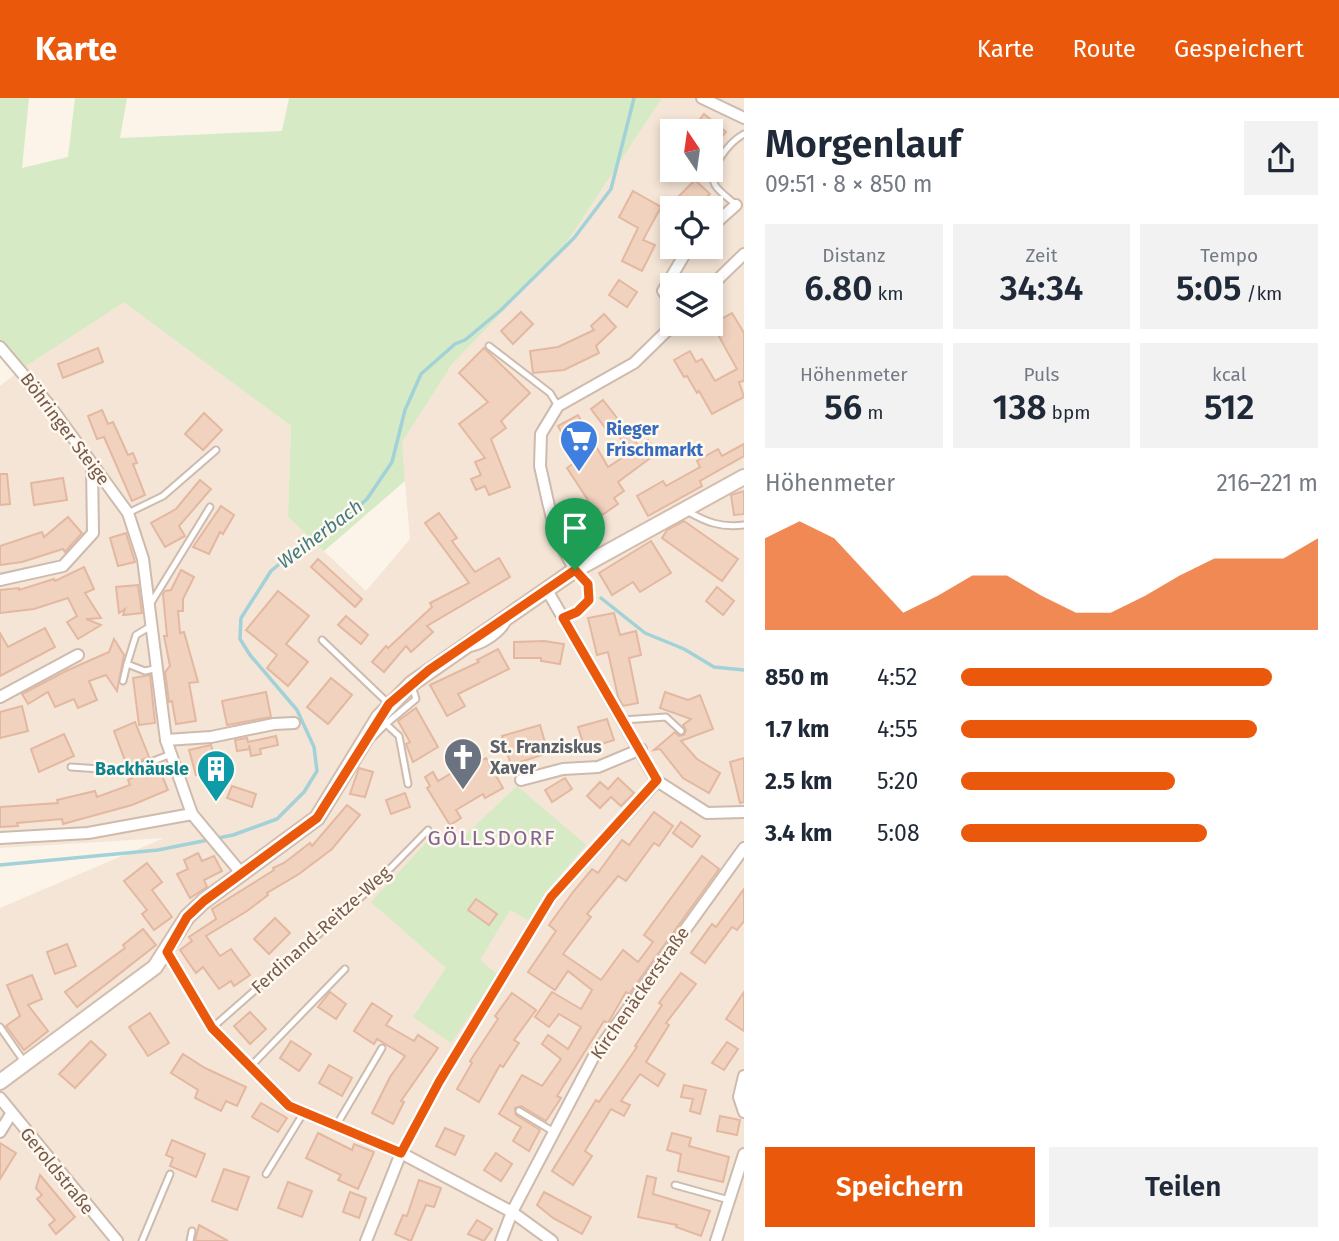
<!DOCTYPE html>
<html lang="de">
<meta charset="utf-8">
<style>
:root{--surface:#fff;--page:#f2f2f3;--text:#1f2937;--muted:#747a83;--accent:#ea580c}
body{margin:0;font-family:"Fira Sans",sans-serif;background:var(--page);color:var(--text);height:100vh;display:flex;flex-direction:column;font-size:26px;white-space:nowrap}
*{box-sizing:border-box;margin:0}
p{font-size:23px;color:var(--muted)}
.icon{flex:none;width:38px;height:38px;fill:none;stroke:currentColor;stroke-width:2;stroke-linecap:round;stroke-linejoin:round}
.map{position:relative;flex:1;overflow:hidden}
.drawer{display:flex;flex-direction:column;background:var(--surface);width:595px}
.drawer>*{flex:none}
.needle{width:46px;rotate:347deg}
.fabs{position:absolute;left:660px;top:21px;display:grid;gap:14px}
.fabs a{display:grid;place-items:center;width:63px;height:63px;border-radius:0px;background:var(--surface);box-shadow:0 4px 10px #0003;font-size:35px}
.pin{position:absolute;display:grid;place-items:center;width:60px;height:60px;color:#fff;margin:-72px -30px;border-radius:50% 50% 50% 0;rotate:-45deg;box-shadow:0 0 7px #0007}
.pin .icon{rotate:45deg}
.round{display:grid;place-items:center;flex:none;width:74px;height:74px;border-radius:0px;background:var(--page)}
.overview{display:flex;align-items:center;justify-content:space-between;height:119px;padding:0 21px}
h1{font-size:38px;font-weight:600;line-height:52px}
.stats{display:grid;grid-template-columns:repeat(3,1fr);gap:10px;height:119px;padding:7px 21px}
.stats div{display:grid;align-content:center;border-radius:0px;background:var(--page);text-align:center}
.stats b{font-size:35px;font-weight:600}
.stats small{font-size:19px;font-weight:400}
.stats p{font-size:19px}
.chart{height:196px;padding:14px 21px}
.chart p{display:flex;justify-content:space-between}
.chart svg{width:100%;height:126px;margin-top:7px;fill:var(--accent);opacity:.7}
.primary-button{display:flex;gap:14px;margin-top:auto;padding:14px 21px}
.primary-button a{flex:1;height:80px;border-radius:0px;background:var(--accent);color:#fff;font-size:28px;font-weight:600;line-height:80px;text-align:center}
.primary-button a+a{background:var(--page);color:var(--text)}
ul{padding:0 21px;list-style:none;font-size:23px}
li{display:grid;grid-template-columns:112px 84px 1fr;align-items:center;height:52px}
li i{height:18px;border-radius:9px;background:var(--accent)}
header{display:flex;align-items:center;gap:42px;box-sizing:border-box;height:98px;padding:0 35px;background:var(--accent);color:#fff}
header strong{font-size:33px}
nav{display:flex;gap:38px;margin-inline-start:auto;font-size:24px}
main{display:flex;flex:1;min-height:0}
.map>svg:first-child{display:block}
</style>
<header>
<strong>Karte</strong>
<nav><a>Karte</a><a>Route</a><a>Gespeichert</a></nav>
</header>
<main>
<div class="map">
<svg width="744" height="1143" viewBox="0 0 744 1143">
<rect width="100%" height="100%" fill="#fcf4e8"/>
<!-- residential -->
<path fill="#f4e5d6" fill-rule="evenodd" d="M662,0H744V1143H0V810L164,740L0,750V288L23,270L124,203L291,328L288,419L366,493L410,441L401,337L469,242L563,150ZM672,33H710V72H672ZM672,110H710V149H672ZM672,187H710V226H672Z"/>
<!-- green -->
<g fill="#d6eac6">
<polygon points="0,0 29,0 22,70 68,59 75,0 127,0 120,40 282,33 289,0 662,0 563,150 452,266 402,344 405,383 324,453 288,419 291,328 124,204 23,270 0,244"/>
<polygon points="517,688 586,747 545,795 530,823 510,812 480,862 497,876 451,945 413,919 446,870 371,804 437,733 457,745"/>
</g>
<g fill="none" stroke-linecap="round" stroke-linejoin="round">
<!-- stream -->
<g stroke="#a2d1d8" stroke-width="3.5">
<polyline points="601,500 645,535 684,551 714,569 744,572"/>
<polyline points="0,767 158,752 233,737 277,721 304,694 317,673 314,649 297,612 250,557 240,541 241,520 271,473 314,437 343,422 367,401 392,364 405,312 421,276 455,246 465,242 501,212 574,140 611,91 634,0"/>
</g>
</g>
<!-- building -->
<g fill="#f1d2bf" stroke="#e4b8a0" stroke-width="2">
<polygon points="704,16 726,34 710,53 710,33 691,33"/>
<polygon points="695,82 710,96 696,110 682,110 674,103"/>
<polygon points="633,93 661,109 643,142 655,147 642,173 622,163 638,130 619,119"/>
<polygon points="619,182 637,194 627,209 609,197"/>
<polygon points="521,214 533,226 513,246 501,233"/>
<polygon points="732,215 744,235 744,283 739,284 744,299 712,316 699,293 697,295 687,278 684,279 674,262 690,253 696,264 702,261 715,283 737,271 712,226"/>
<polygon points="604,216 616,229 596,248 599,255 564,272 533,275 530,253 558,249 594,232 591,228"/>
<polygon points="98,250 103,264 63,280 58,266"/>
<polygon points="484,250 530,295 501,323 506,330 491,341 510,389 489,397 485,388 476,392 471,381 481,377 475,364 485,360 459,326 488,304 459,275"/>
<polygon points="603,302 639,348 648,342 657,355 618,384 624,393 614,400 618,406 602,417 598,411 595,413 567,370 577,363 558,328 578,317 608,369 631,354 610,327 606,331 591,311"/>
<polygon points="102,312 108,326 113,324 128,357 133,355 137,365 133,366 145,397 132,403 104,339 97,341 88,318"/>
<polygon points="204,315 222,332 203,352 185,336"/>
<polygon points="744,346 744,358 700,383 702,388 648,418 637,398 663,383 666,388 700,369 697,363 718,351 722,358"/>
<polygon points="0,376 7,376 10,406 0,407"/>
<polygon points="63,380 67,402 34,407 31,385"/>
<polygon points="200,382 211,391 179,428 185,438 165,449 151,425 176,411"/>
<polygon points="744,393 744,416 734,417 731,397"/>
<polygon points="221,408 234,417 223,436 220,434 209,456 193,449"/>
<polygon points="439,415 457,440 452,443 475,474 499,460 510,479 427,528 433,534 411,554 406,548 384,574 372,564 386,548 388,550 432,509 430,505 469,485 425,425"/>
<polygon points="68,419 82,435 65,454 63,451 22,464 0,467 0,448 42,434 44,439"/>
<polygon points="684,423 738,461 722,483 662,440 667,432"/>
<polygon points="126,435 135,464 118,468 110,440"/>
<polygon points="651,443 671,475 640,494 633,484 612,497 599,475"/>
<polygon points="318,461 362,501 355,509 311,469"/>
<polygon points="84,469 94,491 85,495 101,520 86,521 101,527 78,541 67,524 77,518 68,500 34,511 0,515 0,492 19,490 19,492 54,481 55,483"/>
<polygon points="181,472 194,479 183,501 183,513 178,513 180,535 184,534 198,584 189,585 196,623 176,626 172,603 169,604 165,574 170,568 164,538 167,538 163,496 165,493 171,492"/>
<polygon points="138,487 142,515 123,517 125,511 119,515 116,489"/>
<polygon points="717,489 734,503 723,517 706,503"/>
<polygon points="278,493 309,518 286,546 308,564 288,588 267,570 277,557 246,532"/>
<polygon points="614,515 620,537 636,533 641,557 629,560 638,605 623,608 618,599 608,554 597,557 588,520"/>
<polygon points="346,518 368,537 361,546 338,527"/>
<polygon points="45,530 55,549 0,578 0,535 8,549"/>
<polygon points="114,541 124,557 117,593 106,577 89,583 97,602 78,610 74,601 55,609 48,594 28,606 22,596 66,573 109,554"/>
<polygon points="544,543 564,546 560,566 541,563 541,560 514,560 514,544"/>
<polygon points="498,551 509,571 458,596 465,608 447,618 430,587 479,564 477,562"/>
<polygon points="150,577 155,625 139,627 133,580"/>
<polygon points="331,580 352,597 328,626 307,609"/>
<polygon points="266,594 271,619 227,627 222,603"/>
<polygon points="665,594 688,602 700,597 713,631 681,643 697,661 720,675 709,695 683,680 660,651 654,652 675,634 679,638 684,637 686,632 683,627 691,621 660,610"/>
<polygon points="22,608 28,633 0,640 0,614"/>
<polygon points="416,610 438,649 413,664 406,646 410,644 398,623"/>
<polygon points="607,621 614,642 585,651 578,629"/>
<polygon points="135,624 149,659 127,668 114,633"/>
<polygon points="540,627 548,655 511,667 502,638"/>
<polygon points="64,636 74,658 39,674 31,651"/>
<polygon points="276,638 278,647 260,651 261,656 251,658 249,647 250,651 237,653 235,642 247,640 248,644"/>
<polygon points="211,647 214,657 205,659 209,674 196,677 189,652"/>
<polygon points="486,660 503,690 485,700 483,696 456,712 461,720 450,727 427,690 430,688 425,679 433,674 438,683 472,663 474,667"/>
<polygon points="744,660 744,704 740,705 730,664"/>
<polygon points="153,669 154,672 159,670 168,692 132,707 63,726 62,721 17,725 18,728 0,729 0,709 58,705 57,702 95,693 97,699 130,687 128,682 132,680 131,677"/>
<polygon points="359,670 373,674 365,699 350,696"/>
<polygon points="565,680 572,691 552,704 545,692"/>
<polygon points="618,680 634,695 621,708 611,699 600,710 587,698 600,684 608,691"/>
<polygon points="232,688 256,696 252,709 227,700"/>
<polygon points="405,695 410,709 391,716 386,702"/>
<polygon points="347,707 360,717 332,751 299,776 267,795 268,797 247,813 206,838 220,858 231,851 250,877 234,888 231,883 219,891 203,869 196,875 180,852 192,843 189,839 216,821 212,811 274,772 273,770 284,765 310,745 312,748"/>
<polygon points="654,714 673,728 659,748 654,745 626,783 618,778 587,816 591,819 563,856 601,882 623,852 638,864 653,844 644,837 702,758 719,771 629,896 626,894 608,925 604,923 557,998 561,1000 546,1023 521,1008 515,1010 516,1017 540,1032 529,1053 513,1043 521,1029 499,1016 522,977 542,988 561,961 542,946 548,937 568,951 581,929 559,916 549,929 535,919 552,894 581,911 592,892 568,873 555,892 528,874 556,833 549,827 573,794 592,771 598,775 622,742 629,747"/>
<polygon points="681,724 700,738 692,749 673,735"/>
<polygon points="198,755 202,763 214,758 222,773 204,782 207,789 190,800 177,776 188,771 184,762"/>
<polygon points="147,765 162,784 152,792 172,819 154,832 142,816 147,812 124,783"/>
<polygon points="744,791 744,823 737,832 732,829 705,865 691,855 712,826 716,829"/>
<polygon points="476,801 497,816 489,827 468,812"/>
<polygon points="275,820 290,835 269,856 254,841"/>
<polygon points="143,831 156,847 77,909 65,894 125,850 123,847"/>
<polygon points="67,846 76,868 55,876 47,854"/>
<polygon points="681,875 696,886 666,925 669,927 646,964 665,976 658,988 640,976 621,1003 630,1007 624,1018 611,1011 585,1053 592,1058 573,1087 552,1073 596,1002 599,1004 637,949 635,948 662,907 659,905"/>
<polygon points="32,877 42,901 28,907 48,933 24,952 6,928 20,918 7,887"/>
<polygon points="330,894 346,906 336,921 318,909"/>
<polygon points="744,894 744,933 726,921"/>
<polygon points="512,895 536,912 514,942 519,945 503,969 500,967 479,1004 457,991 472,965 470,963 498,921 495,918"/>
<polygon points="372,905 392,918 386,927 414,943 418,937 438,950 401,1003 404,1004 393,1026 372,1015 390,979 405,958 377,941 374,946 354,933"/>
<polygon points="250,914 266,931 250,946 234,928"/>
<polygon points="150,915 169,945 148,958 129,929"/>
<polygon points="91,943 106,957 75,990 59,976"/>
<polygon points="291,943 311,956 299,973 280,960"/>
<polygon points="727,944 738,951 724,972 712,965"/>
<polygon points="183,956 205,970 246,989 237,1008 226,1003 221,1013 195,1000 198,992 171,975"/>
<polygon points="329,967 352,980 342,998 319,985"/>
<polygon points="684,987 706,992 700,1016 690,1013 693,1001 681,999"/>
<polygon points="261,1005 287,1020 278,1034 252,1019"/>
<polygon points="720,1018 740,1022 737,1037 717,1033"/>
<polygon points="445,1030 464,1038 455,1057 436,1048"/>
<polygon points="318,1035 352,1052 354,1046 374,1054 358,1091 338,1082 341,1077 306,1060"/>
<polygon points="672,1035 691,1040 689,1048 729,1059 723,1084 678,1073 681,1056 667,1052"/>
<polygon points="172,1042 205,1056 196,1079 170,1068 173,1060 166,1057"/>
<polygon points="0,1045 16,1055 0,1081"/>
<polygon points="496,1055 512,1066 501,1083 484,1072"/>
<polygon points="224,1071 249,1079 237,1112 212,1103"/>
<polygon points="40,1077 75,1119 56,1136 49,1127 55,1122 37,1101 42,1097 36,1090"/>
<polygon points="647,1078 656,1080 653,1096 710,1113 701,1138 676,1129 677,1127 638,1119"/>
<polygon points="419,1082 441,1090 434,1109 426,1107 411,1143 395,1136 403,1117 407,1118"/>
<polygon points="288,1084 312,1093 302,1119 278,1110"/>
<polygon points="350,1094 366,1100 359,1120 343,1114"/>
<polygon points="544,1094 591,1119 582,1136 553,1120 537,1107"/>
<polygon points="477,1122 492,1131 484,1143 468,1136"/>
<polygon points="199,1127 228,1143 195,1143"/>
</g>
<g fill="none" stroke-linecap="round" stroke-linejoin="round">
<defs>
<g id="lane">
<path d="M736,107C730,101 719,94 715,87C706,71 731,43 744,36"/>
<polyline points="489,248 550,295 558,308"/>
<path d="M687,413C706,424 721,430 744,427"/>
<polyline points="128,415 163,398 216,352"/>
<polyline points="151,505 210,409"/>
<polyline points="563,520 577,514 589,502 588,486 577,474"/>
<polyline points="151,528 136,537 127,566 145,573 158,570"/>
<polyline points="322,542 389,606"/>
<path d="M472,550C485,547 503,535 508,523"/>
<polyline points="123,583 127,566"/>
<polyline points="623,622 666,619 681,633"/>
<polyline points="386,626 416,601 412,588"/>
<polyline points="373,639 386,626 399,638 408,686"/>
<polyline points="71,669 128,673 171,656"/>
<polyline points="0,929 25,965"/>
<polyline points="212,930 371,790 428,732"/>
<polyline points="250,969 345,871"/>
<polyline points="519,1013 554,1034"/>
<polyline points="336,1028 382,950"/>
<polyline points="266,1076 304,1014"/>
<polyline points="675,1087 729,1102"/>
<polyline points="142,1143 170,1076"/>
<polyline points="190,1143 192,1133"/>
</g>
<g id="street">
<polyline points="702,0 744,20"/>
<polyline points="710,130 736,107"/>
<polyline points="710,189 744,156"/>
<polyline points="672,206 663,193 689,149"/>
<polyline points="0,249 50,308 128,415 143,461 166,642 192,716 242,776"/>
<polyline points="575,472 557,440 548,404 540,368 541,336 558,308 634,265 674,226"/>
<polyline points="0,482 63,468 93,435 92,366"/>
<polyline points="547,492 657,683 707,715 744,714"/>
<polyline points="0,599 78,557"/>
<polyline points="166,642 211,639 274,626 294,625"/>
<polyline points="521,682 563,671 598,669 641,651"/>
<polyline points="0,740 88,735 192,716"/>
<polyline points="167,854 212,930 289,1008 401,1055 512,1114 552,1143"/>
<polyline points="744,978 739,999 744,1014"/>
<polyline points="0,1000 117,1143"/>
<polyline points="0,1034 11,1016"/>
<polyline points="366,1143 401,1055 439,984 551,799 657,683"/>
<polyline points="501,1143 512,1114 594,958 744,750"/>
<polyline points="716,1143 744,1056"/>
</g>
<polyline id="secondary" points="0,984 155,869 187,819 204,803 317,720 379,619 411,586 575,472 744,379"/>
</defs>
<!-- lane casing -->
<use href="#lane" stroke="#cebbae" stroke-width="9"/>
<!-- street casing -->
<use href="#street" stroke="#cebbae" stroke-width="14"/>
<!-- secondary casing -->
<use href="#secondary" stroke="#d3bdae" stroke-width="18"/>
<!-- lane -->
<use href="#lane" stroke="#fff" stroke-width="5"/>
<!-- street -->
<use href="#street" stroke="#fff" stroke-width="10"/>
<!-- secondary -->
<use href="#secondary" stroke="#fff" stroke-width="14"/>
</g>
<g fill="none" stroke-linecap="round" stroke-linejoin="round">
<defs>
<polygon id="route" points="575,472 588,486 589,502 577,514 563,520 657,682 551,799 439,984 401,1055 289,1008 212,930 167,854 187,819 204,803 317,720 389,606 429,572"/>
</defs>
<!-- route casing -->
<use href="#route" stroke="#fff" stroke-width="14"/>
<!-- route -->
<use href="#route" stroke="#ea580c" stroke-width="9"/>
</g>
<!-- icons -->
<defs>
<symbol id="supermarket-pin" viewBox="-11 -11 22 30"><path d="M0 17L-7.5 6A9.5 9.5 0 1 1 7.5 6Z" fill="#3f7fe0" stroke="#fff8ee"/><path d="M-6-5.5h2.5l.6 2H6L4.5 2H-2.5L-4.4-4H-6ZM-1.5 3.2a1.3 1.3 0 1 0 .1 0ZM3 3.2a1.3 1.3 0 1 0 .1 0Z" fill="#fff"/></symbol>
<symbol id="church-pin" viewBox="-11 -11 22 30"><path d="M0 17L-7.5 6A9.5 9.5 0 1 1 7.5 6Z" fill="#6b7280" stroke="#fff8ee"/><path d="M-1.2-6h2.4v3.5h3.3v2.4h-3.3V6h-2.4V-.1h-3.3v-2.4h3.3Z" fill="#fff"/></symbol>
<symbol id="building-pin" viewBox="-11 -11 22 30"><path d="M0 17L-7.5 6A9.5 9.5 0 1 1 7.5 6Z" fill="#0f9aa8" stroke="#fff8ee"/><path d="M-4-6H4V6H1V3H-1V6H-4ZM-2.5-4.3h1.7v1.8h-1.7ZM.8-4.3h1.7v1.8H.8ZM-2.5-1h1.7V.8h-1.7ZM.8-1h1.7V.8H.8Z" fill="#fff"/></symbol>
</defs>
<g fill-rule="evenodd">
<use href="#supermarket-pin" x="557" y="319" width="44" height="60"/>
<use href="#church-pin" x="441" y="637" width="44" height="60"/>
<use href="#building-pin" x="194" y="649" width="44" height="60"/>
</g>
<g text-anchor="middle" dominant-baseline="central" stroke-width="5" stroke-linejoin="round" paint-order="stroke">
<!-- street labels -->
<g font-size="18" fill="#765a4c" stroke="#fff8ee">
<text transform="translate(65 331) rotate(53)">Böhringer Steige</text>
<text transform="translate(321 832) rotate(-42)">Ferdinand-Reitze-Weg</text>
<text transform="translate(640 895) rotate(-55)">Kirchenäckerstraße</text>
<text transform="translate(57 1073) rotate(51)">Geroldstraße</text>
</g>
<!-- shop labels -->
<g font-size="18" font-weight="bold" fill="#366cbe" stroke="#fff8ee" text-anchor="start">
<text x="606" y="331">Rieger<tspan x="606" dy="21">Frischmarkt</tspan></text>
</g>
<!-- worship labels -->
<g font-size="18" font-weight="bold" fill="#5b616d" stroke="#fff8ee" text-anchor="start">
<text x="490" y="649">St. Franziskus<tspan x="490" dy="21">Xaver</tspan></text>
</g>
<!-- culture labels -->
<g font-size="18" font-weight="bold" fill="#0d838f" stroke="#fff8ee" text-anchor="end">
<text x="189" y="671">Backhäusle</text>
</g>
<!-- water labels -->
<g font-size="19" font-style="italic" fill="#437a82" stroke="#fff8ee">
<text transform="translate(320 436) rotate(-37)">Weiherbach</text>
</g>
<!-- quarter labels -->
<g font-size="21" letter-spacing="2" fill="#816492" stroke="#fff8ee">
<text x="492" y="740">GÖLLSDORF</text>
</g>
</g>
</svg>
<div class="fabs">
<a><svg class="needle" viewBox="-14 -14 28 28"><path d="M0-13l5 13h-10z" fill="#e53935"/><path d="M0 13l5-13h-10z" fill="#747a83"/></svg></a>
<a><svg class="icon" aria-label="locate" viewBox="0 0 24 24"><circle cx="12" cy="12" r="6"/><path d="M12 2v4M12 18v4M2 12h4M18 12h4"/></svg></a>
<a><svg class="icon" aria-label="layers" viewBox="0 0 24 24"><path d="M12 4l9 5-9 5-9-5zM3 14l9 5 9-5"/></svg></a>
</div>
<div class="pin" style="left:575px;top:472px;background:#1e9e55"><svg class="icon" aria-label="arrive" viewBox="0 0 24 24"><path d="M6 21V4h12l-3 4 3 4H6"/></svg></div>
</div>
<section class="drawer">
<div class="overview"><div><h1>Morgenlauf</h1><p>09:51 · 8 × 850 m</p></div><a class="round"><svg class="icon" aria-label="share" viewBox="0 0 24 24"><path d="M12 15V3M7 8l5-5 5 5M5 13v7h14v-7"/></svg></a></div>
<div class="stats">
<div><p>Distanz</p><b>6.80<small> km</small></b></div>
<div><p>Zeit</p><b>34:34</b></div>
<div><p>Tempo</p><b>5:05<small> /km</small></b></div>
</div>
<div class="stats">
<div><p>Höhenmeter</p><b>56<small> m</small></b></div>
<div><p>Puls</p><b>138<small> bpm</small></b></div>
<div><p>kcal</p><b>512</b></div>
</div>
<div class="chart"><p><span>Höhenmeter</span>216–221 m</p>
<svg viewBox="0 0 160 44" preserveAspectRatio="none"><path d="M0 44V12L10 6L20 12L30 25L40 38L50 32L60 25L70 25L80 32L90 38L100 38L110 32L120 25L130 19L140 19L150 19L160 12V44z"/></svg>
</div>
<ul>
<li><b>850 m</b>4:52<i style="width:87%"></i></li>
<li><b>1.7 km</b>4:55<i style="width:83%"></i></li>
<li><b>2.5 km</b>5:20<i style="width:60%"></i></li>
<li><b>3.4 km</b>5:08<i style="width:69%"></i></li>
</ul>
<div class="primary-button"><a>Speichern</a><a>Teilen</a></div>
</section>
</main>
